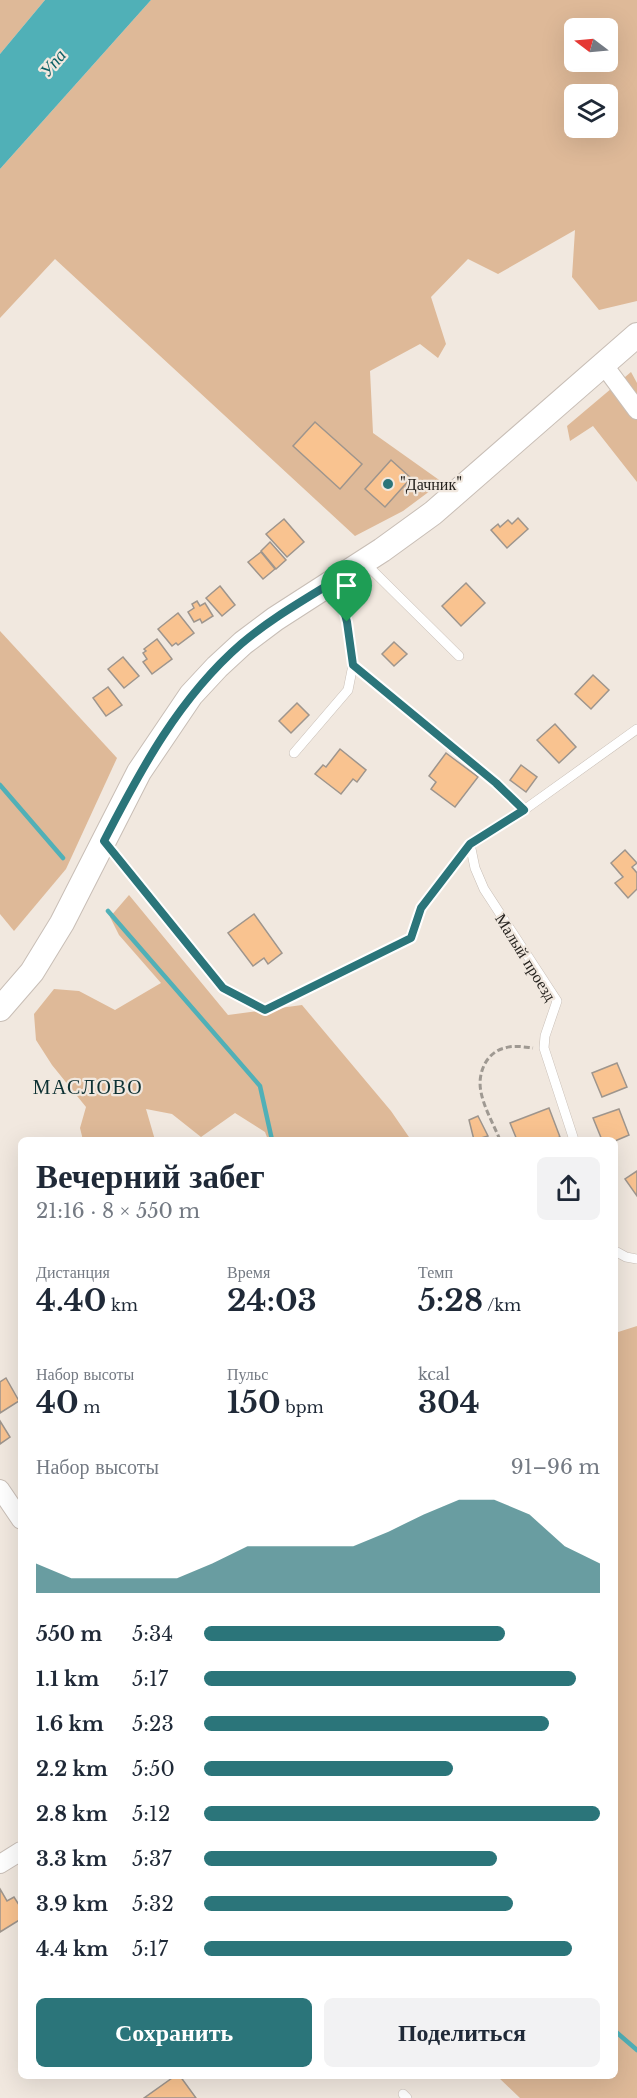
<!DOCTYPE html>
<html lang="ru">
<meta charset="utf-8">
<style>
:root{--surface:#fff;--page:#f2f2f3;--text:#1f2937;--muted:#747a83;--accent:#2b757a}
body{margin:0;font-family:"Libre Baskerville",serif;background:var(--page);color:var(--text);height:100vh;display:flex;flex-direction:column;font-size:22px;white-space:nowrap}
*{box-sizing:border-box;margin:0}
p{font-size:20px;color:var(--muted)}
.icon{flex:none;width:33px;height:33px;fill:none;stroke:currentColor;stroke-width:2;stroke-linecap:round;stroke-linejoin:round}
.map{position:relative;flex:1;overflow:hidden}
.details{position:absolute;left:18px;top:1137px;width:600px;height:942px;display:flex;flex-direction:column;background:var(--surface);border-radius:9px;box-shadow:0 6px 24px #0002}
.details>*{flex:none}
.needle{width:39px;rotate:286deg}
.tools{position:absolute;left:564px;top:18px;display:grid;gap:12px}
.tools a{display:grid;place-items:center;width:54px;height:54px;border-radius:9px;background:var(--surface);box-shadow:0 6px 24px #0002;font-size:30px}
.pin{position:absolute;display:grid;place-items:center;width:51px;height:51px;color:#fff;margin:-62px -26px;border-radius:50% 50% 50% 0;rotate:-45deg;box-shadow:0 0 6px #0007}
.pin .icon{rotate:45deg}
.round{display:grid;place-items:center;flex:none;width:63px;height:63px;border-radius:9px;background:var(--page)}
.summary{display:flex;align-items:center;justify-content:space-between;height:102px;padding:0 18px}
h1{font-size:33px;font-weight:700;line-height:45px}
.stats{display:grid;grid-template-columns:repeat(3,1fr);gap:9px;height:102px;padding:6px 18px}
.stats div{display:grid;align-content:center}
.stats b{font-size:30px;font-weight:700}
.stats small{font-size:16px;font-weight:400}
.stats p{font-size:16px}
.chart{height:168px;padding:12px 18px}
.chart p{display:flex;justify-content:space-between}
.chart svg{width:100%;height:108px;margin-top:6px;fill:var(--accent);opacity:.7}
.cta{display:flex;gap:12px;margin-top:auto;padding:12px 18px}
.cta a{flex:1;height:69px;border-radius:9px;background:var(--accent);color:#fff;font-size:24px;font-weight:700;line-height:69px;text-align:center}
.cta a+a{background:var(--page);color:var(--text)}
ul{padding:0 18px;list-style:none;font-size:20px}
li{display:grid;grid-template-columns:96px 72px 1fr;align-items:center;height:45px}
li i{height:15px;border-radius:8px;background:var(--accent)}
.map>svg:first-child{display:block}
</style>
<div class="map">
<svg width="637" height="2098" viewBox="0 0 637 2098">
<rect width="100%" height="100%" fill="#f1e8df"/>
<!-- green -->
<g fill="#deb998" fill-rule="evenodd">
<polygon points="0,0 45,0 0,54"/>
<path d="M151,0H637V301L599,310L572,277L575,230L498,274L468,259L431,297L446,344L438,358L420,344L370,371L373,433L442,482L403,511L355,536L55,259L0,318V169ZM574,28H608V62H574ZM574,94H608V128H574Z"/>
<polygon points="631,372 637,383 637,482 593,426 570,441 567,426"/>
<polygon points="0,631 117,758 66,869 14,931 0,914"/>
<polygon points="129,895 228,1015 302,1005 391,1111 411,1140 268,1140 265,1132 235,1113 201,1137 172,1114 146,1109 155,1140 83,1140 80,1128 86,1107 52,1065 36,1040 34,1014 54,989 79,991 115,1010 161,983 119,935 110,917"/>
<polygon points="637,1326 637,2098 520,2098 497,2076 615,2076 615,1333"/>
</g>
<!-- water -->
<polygon fill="#50b0b7" points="45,0 151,0 0,169 0,54"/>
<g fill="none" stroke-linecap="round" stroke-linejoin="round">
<!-- stream -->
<g stroke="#50b0b7" stroke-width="4.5">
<polyline points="0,785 63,858"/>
<polyline points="108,911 260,1086 272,1140"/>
<polyline points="615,2031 637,2050"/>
</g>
</g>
<!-- building -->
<g fill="#f9c390" stroke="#9e958d" stroke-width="1.5">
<polygon points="315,422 362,464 340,489 293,446"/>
<polygon points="391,460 411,478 385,507 365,489"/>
<polygon points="518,518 528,529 507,548 491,530 498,524 500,527 508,520 512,524"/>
<polygon points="284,519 304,542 287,557 266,534"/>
<polygon points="270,542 286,560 276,569 261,551"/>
<polygon points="261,552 275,569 263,579 248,562"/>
<polygon points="466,583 485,603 461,626 442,606"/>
<polygon points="220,586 235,605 222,616 206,598"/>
<polygon points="197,601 200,606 205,603 213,616 202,623 200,619 194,622 188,612 194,608 192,604"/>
<polygon points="178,613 194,633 178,645 176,643 172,646 158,629"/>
<polygon points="157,639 172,659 152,674 143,662 147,659 143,653 146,651 144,649"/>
<polygon points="394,642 407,654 394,666 382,654"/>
<polygon points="123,657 139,676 124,688 108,669"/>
<polygon points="593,675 609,690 591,709 575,694"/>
<polygon points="108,687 122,705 106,716 93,698"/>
<polygon points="297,703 309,715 291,733 279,721"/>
<polygon points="555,724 576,747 559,763 537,740"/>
<polygon points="340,749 366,770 357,782 353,779 341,794 315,774 323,765 326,767"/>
<polygon points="446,753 478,777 455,807 431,789 436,782 429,776"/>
<polygon points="521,765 537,777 526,792 510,780"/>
<polygon points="625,850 637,863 632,867 637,873 637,889 628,898 615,883 623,877 611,863"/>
<polygon points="254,914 282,953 268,964 264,958 253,966 228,933"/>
<polygon points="617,1063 627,1087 602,1097 592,1073"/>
<polygon points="549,1108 560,1137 551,1140 517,1140 510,1123"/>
<polygon points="619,1109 629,1135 615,1141 602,1140 593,1118"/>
<polygon points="478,1116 488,1136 474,1140 469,1120"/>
<polygon points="637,1171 637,1196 625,1179"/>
<polygon points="6,1378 19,1401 0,1413 0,1382"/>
<polygon points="0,1421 10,1437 0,1444"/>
<polygon points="0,1889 7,1901 14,1897 21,1908 21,1919 0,1932"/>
<polygon points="175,2076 180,2076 196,2098 144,2098"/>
</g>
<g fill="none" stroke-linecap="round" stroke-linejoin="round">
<defs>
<g id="lane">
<polyline points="365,563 459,656"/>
<polyline points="336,582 347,622 353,665 496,783 524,810"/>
<polyline points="294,753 348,690 353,665"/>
<polyline points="106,843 223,988 265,1010 411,938 421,908 470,844 524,810 637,729"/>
<polyline points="470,844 475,868 484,889 557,1001 545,1036 544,1048 574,1140"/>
<polyline points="615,1251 626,1257 637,1259"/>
<polyline points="403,2094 407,2098"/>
</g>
<g id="street">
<polyline points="603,364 637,410"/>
<polyline points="0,1489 21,1520"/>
<polyline points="0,1864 21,1851"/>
</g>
<polyline id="secondary" points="0,1009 32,972 62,923 139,772 191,695 217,667 243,643 275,619 382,550 433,513 637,335"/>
</defs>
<!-- lane casing -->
<use href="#lane" stroke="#c8beb6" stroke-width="10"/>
<!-- street casing -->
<use href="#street" stroke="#c8beb6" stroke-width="20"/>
<!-- secondary casing -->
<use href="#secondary" stroke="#c8beb6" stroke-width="26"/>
<!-- path -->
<path stroke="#9f9992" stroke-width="3" stroke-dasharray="6 3" stroke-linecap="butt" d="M500,1140C494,1125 484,1108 481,1092C477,1074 486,1052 505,1048C514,1045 524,1047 533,1048"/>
<!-- lane -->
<use href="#lane" stroke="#fff" stroke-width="9"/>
<!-- street -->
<use href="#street" stroke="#fff" stroke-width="18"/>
<!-- secondary -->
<use href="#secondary" stroke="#fff" stroke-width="24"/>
</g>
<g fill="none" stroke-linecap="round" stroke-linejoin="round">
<defs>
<path id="route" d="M336,580L347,622L353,665L496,783L524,810L470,844L421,908L411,938L265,1010L223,988L104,841C141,769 179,698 241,644C270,619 304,600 336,580Z"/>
</defs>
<!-- route casing -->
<use href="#route" stroke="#fff" stroke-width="12"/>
<!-- route -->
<use href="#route" stroke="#2b757a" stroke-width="8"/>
</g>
<!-- markers -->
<circle fill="#2b757a" stroke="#f1e8df" stroke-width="2" cx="388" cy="484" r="6"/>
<g text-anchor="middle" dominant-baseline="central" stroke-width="4.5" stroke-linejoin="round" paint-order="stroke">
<!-- poi labels -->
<g font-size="16" fill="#25221e" stroke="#f1e8df" text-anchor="start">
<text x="400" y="484">"Дачник"</text>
</g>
<!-- street labels -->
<g font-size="16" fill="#25221e" stroke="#f1e8df">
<text transform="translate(526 957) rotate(58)">Малый проезд</text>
</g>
<!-- water labels -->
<g font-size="18" font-style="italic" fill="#0d6065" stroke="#f1e8df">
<text transform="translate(53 63) rotate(-50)">Упа</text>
</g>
<!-- quarter labels -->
<g font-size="20" letter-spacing="1.5" fill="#0e3133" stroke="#f1e8df">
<text x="88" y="1087">МАСЛОВО</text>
</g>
</g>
</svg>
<div class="tools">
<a><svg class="needle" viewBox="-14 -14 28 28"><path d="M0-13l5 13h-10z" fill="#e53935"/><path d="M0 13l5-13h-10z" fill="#747a83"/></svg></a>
<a><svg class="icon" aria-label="layers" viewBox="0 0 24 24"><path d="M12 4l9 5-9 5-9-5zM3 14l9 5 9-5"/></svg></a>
</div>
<div class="pin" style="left:347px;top:622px;background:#1e9e55"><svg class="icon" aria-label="arrive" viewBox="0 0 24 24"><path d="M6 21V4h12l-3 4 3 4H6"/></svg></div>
<section class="details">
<div class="summary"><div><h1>Вечерний забег</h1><p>21:16 · 8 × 550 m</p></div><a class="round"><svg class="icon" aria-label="share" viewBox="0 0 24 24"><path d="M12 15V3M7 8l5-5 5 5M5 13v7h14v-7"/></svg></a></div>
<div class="stats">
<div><p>Дистанция</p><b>4.40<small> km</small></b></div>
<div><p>Время</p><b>24:03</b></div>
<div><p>Темп</p><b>5:28<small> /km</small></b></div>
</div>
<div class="stats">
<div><p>Набор высоты</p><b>40<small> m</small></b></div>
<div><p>Пульс</p><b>150<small> bpm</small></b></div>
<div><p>kcal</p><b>304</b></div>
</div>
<div class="chart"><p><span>Набор высоты</span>91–96 m</p>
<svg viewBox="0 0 160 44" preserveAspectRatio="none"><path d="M0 44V32L10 38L20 38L30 38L40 38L50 32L60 25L70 25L80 25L90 25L100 19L110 12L120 6L130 6L140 12L150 25L160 32V44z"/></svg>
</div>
<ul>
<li><b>550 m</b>5:34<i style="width:76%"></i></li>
<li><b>1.1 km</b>5:17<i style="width:94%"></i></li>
<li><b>1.6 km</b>5:23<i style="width:87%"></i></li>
<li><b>2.2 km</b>5:50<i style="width:63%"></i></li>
<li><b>2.8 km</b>5:12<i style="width:100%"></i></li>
<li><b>3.3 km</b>5:37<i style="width:74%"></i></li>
<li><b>3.9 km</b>5:32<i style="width:78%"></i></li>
<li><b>4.4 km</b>5:17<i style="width:93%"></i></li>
</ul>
<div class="cta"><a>Сохранить</a><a>Поделиться</a></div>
</section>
</div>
